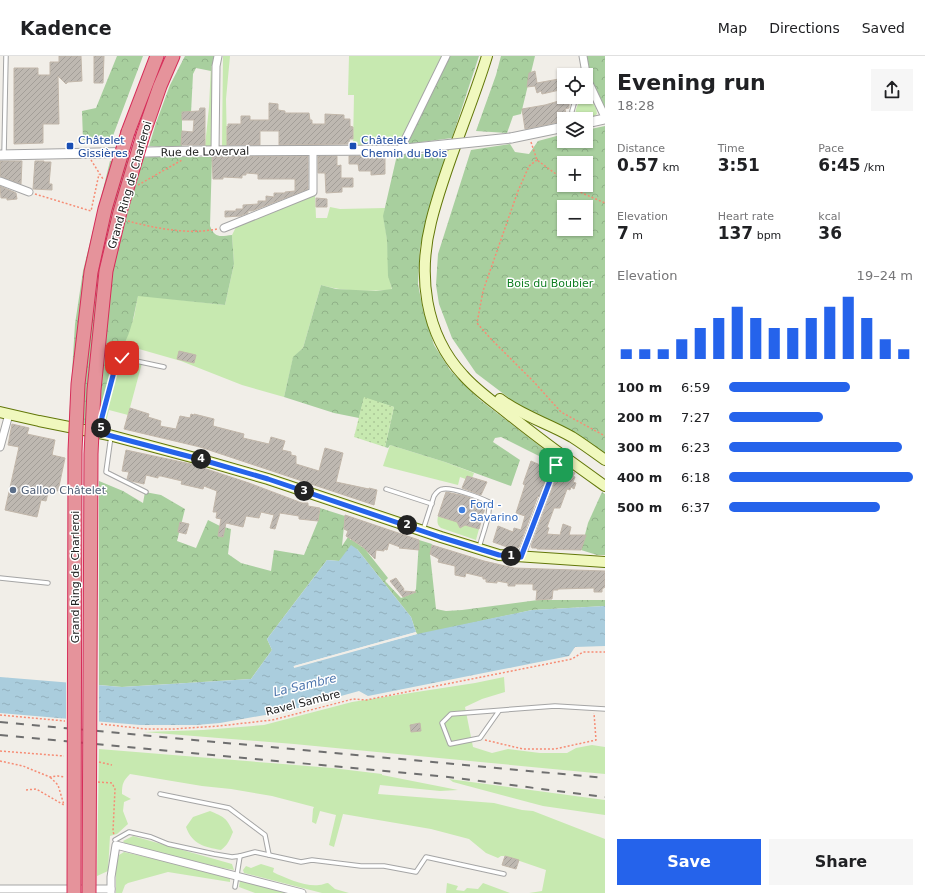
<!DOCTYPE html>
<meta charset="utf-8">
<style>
:root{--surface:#fff;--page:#f6f6f6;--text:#202124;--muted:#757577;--line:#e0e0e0;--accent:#2563eb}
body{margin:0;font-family:"DejaVu Sans",sans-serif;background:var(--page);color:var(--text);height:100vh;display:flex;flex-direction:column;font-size:15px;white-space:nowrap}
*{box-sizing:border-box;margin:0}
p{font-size:13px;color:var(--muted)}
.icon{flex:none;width:22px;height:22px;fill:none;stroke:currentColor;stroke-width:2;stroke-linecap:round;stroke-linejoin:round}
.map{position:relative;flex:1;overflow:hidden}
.details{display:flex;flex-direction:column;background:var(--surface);width:320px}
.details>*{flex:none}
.buttons{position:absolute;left:557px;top:12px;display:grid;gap:8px}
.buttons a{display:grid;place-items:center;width:36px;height:36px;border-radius:0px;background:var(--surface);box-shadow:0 1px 3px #0004;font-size:20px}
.pin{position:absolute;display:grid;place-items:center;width:34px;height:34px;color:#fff;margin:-17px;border-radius:8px;box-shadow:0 2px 6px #0006}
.km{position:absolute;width:20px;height:20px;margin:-10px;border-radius:50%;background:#222;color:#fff;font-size:11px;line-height:20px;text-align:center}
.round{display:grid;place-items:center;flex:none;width:42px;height:42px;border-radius:0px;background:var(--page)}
.headline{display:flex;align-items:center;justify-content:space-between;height:68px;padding:0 12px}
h1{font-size:22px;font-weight:600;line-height:30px}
.metrics{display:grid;grid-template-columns:repeat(3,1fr);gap:6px;height:68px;padding:4px 12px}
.metrics div{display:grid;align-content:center}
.metrics b{font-size:17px;font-weight:600}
.metrics small{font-size:11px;font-weight:400}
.metrics p{font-size:11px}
.chart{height:112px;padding:8px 12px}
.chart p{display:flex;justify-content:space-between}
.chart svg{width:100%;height:72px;margin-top:4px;stroke:var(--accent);stroke-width:6}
.cta{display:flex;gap:8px;margin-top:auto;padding:8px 12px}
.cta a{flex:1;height:46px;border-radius:0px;background:var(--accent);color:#fff;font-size:16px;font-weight:600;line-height:46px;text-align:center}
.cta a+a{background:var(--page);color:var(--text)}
ul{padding:0 12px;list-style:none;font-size:13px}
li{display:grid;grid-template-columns:64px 48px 1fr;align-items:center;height:30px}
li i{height:10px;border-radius:5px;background:var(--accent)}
header{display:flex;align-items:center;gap:24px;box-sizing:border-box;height:56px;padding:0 20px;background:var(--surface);border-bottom:1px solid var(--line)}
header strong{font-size:19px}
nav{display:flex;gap:22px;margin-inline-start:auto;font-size:14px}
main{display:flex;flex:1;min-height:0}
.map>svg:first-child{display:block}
</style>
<header>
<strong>Kadence</strong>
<nav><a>Map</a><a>Directions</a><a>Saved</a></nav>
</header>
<main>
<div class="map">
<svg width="605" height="837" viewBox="0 0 605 837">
<defs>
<pattern id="forest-crowns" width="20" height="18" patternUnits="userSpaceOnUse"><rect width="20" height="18" fill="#a8cf9e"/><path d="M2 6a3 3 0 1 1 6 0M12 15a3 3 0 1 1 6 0" fill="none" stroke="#90b188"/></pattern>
<pattern id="garden-dots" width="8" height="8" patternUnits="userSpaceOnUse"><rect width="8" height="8" fill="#c7e9b0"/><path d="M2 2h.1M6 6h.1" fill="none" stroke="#abc897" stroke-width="1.8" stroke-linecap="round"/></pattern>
<pattern id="water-ripples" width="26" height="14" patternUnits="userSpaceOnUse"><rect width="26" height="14" fill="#aacddd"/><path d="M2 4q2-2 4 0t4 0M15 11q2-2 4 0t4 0" fill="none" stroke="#92b0bd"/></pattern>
<pattern id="building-hatch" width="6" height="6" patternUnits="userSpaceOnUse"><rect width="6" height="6" fill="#beb8b1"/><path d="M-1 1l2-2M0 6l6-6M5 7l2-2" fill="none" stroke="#a39e98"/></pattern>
</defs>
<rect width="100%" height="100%" fill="#f1eee8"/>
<!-- grass -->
<g fill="#c7e9b0">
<polygon points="223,0 230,0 226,43 227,90 222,91"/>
<polygon points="349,0 444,0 401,88 353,89 354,39 348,39"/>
<polygon points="211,9 213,10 211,91 205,90 209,51"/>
<path d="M587,37L596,52L597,58C591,64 582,63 575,63L576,53L581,41H586V38Z"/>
<path d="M315,137L316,162H327L330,151L340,153L385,152C382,163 386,172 387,183C389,201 387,215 392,234C368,235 344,236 321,229L303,292L293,302L284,341L242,329L181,305L125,289L122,292L134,261L138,239L225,249L234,208L232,179L237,169Z"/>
<polygon points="122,304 142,307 128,359 109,354 105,370 103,369 110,341"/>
<polygon points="390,389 445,406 474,417 471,425 460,421 458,429 383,410"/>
<path d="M438,460L457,466L460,472L465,469L479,473L476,484L441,472C437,469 437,465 438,460Z"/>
<polygon points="504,621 505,636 482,643 465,651 473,691 492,697 508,693 540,697 567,697 576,692 592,689 605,691 605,718 294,688 144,676 203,674 264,669 352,646 475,627"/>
<path d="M99,693L332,712L382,718V719L458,734L440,735L380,729L378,738L494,747L522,754L533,755L605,783V837H529L542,835L546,814L505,800H501L498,802L486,797L469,783L431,773L343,758L334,791L329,789L336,759L320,755L316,768L312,766L313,753L314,751L272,740L231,733L202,730L130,718C123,725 122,728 122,738L131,743L124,746L123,755L128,768L117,778L110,780L108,815L97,820Z"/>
<polygon points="449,723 605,744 605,759 543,750 453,726"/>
<path d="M210,755C224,761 227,762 233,776C230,783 228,789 221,794C204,791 192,788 186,771L193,761Z"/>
<polygon points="133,780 232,808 234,814 223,812 126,789 123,785"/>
<polygon points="124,796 230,820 230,826 168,816 128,827 125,829 122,837 116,837 116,811 119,799"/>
<path d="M261,808L274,812L273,816C285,822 306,831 319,829C322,829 326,827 328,827L335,833L349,837H322L244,817L243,814L246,810L251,812Z"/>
<polygon points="240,825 290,837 255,837 239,831"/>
<polygon points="447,827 458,830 456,834 464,835 467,832 478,833 483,827 510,837 446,837"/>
</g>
<!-- forest -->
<g fill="url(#forest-crowns)" fill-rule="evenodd">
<polygon points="117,0 143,0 111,85 83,84 82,55 96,52"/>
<polygon points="185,0 214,0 213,10 211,10 211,15 196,12 193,18 191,57 182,56 182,92 149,90 156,67 170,29"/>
<polygon points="449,0 479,0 452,82 407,88"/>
<polygon points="501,0 535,0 521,58 513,60 507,77 476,75 496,19"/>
<polygon points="585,0 605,0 605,54 589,21"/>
<path d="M605,70V399L521,351L476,317L452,282L439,248L436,229L438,198L471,94L510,88L515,96L529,98L538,85L564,78V85H586V74ZM564,107H586V129H564ZM564,151H586V173H564Z"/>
<polygon points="447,97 420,191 418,228 423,254 434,289 450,314 480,344 554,401 551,406 501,381 495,382 493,386 520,404 511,430 445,406 390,389 388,392 385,391 394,351 364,342 359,362 334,357 284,341 293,301 303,292 321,229 336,233 376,235 392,233 388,220 387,184 383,160 397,99"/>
<path d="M150,101H212L210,170C215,183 221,180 232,179L234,208L225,249L138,240C134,258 132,275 122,292L112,291L111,295L116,299L106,339L101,371L69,364L75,268L83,215L110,105Z"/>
<polygon points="99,425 123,435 143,447 145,436 161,439 185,453 177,485 196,492 208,464 220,470 231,473 228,498 241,507 271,515 274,494 304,499 318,465 320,452 345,460 342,490 348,481 351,481 350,484 352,484 365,493 388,522 385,525 401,542 414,537 416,533 419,484 432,488 430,498 436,553 446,555 462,554 538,544 605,544 605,550 532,554 417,579 411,561 357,493 339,505 327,504 267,583 272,594 251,623 122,631 99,629"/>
<polygon points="602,436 605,438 605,499 597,499 581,494 588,467"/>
</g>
<!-- garden -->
<polygon fill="url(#garden-dots)" points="364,341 394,351 385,391 354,381"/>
<!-- water -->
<polygon fill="url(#water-ripples)" points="351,489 357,493 411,561 416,576 294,610 294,612 417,578 532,554 605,550 605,590 575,591 569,600 368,640 359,635 287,655 220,667 196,669 140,669 0,657 0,621 122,631 251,623 272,594 267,583 327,504 339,505"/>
<!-- pier -->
<g fill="#f1eee8">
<polygon points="416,576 417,578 293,611 294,610"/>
<polygon points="66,624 99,627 99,667 66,665"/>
</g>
<!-- building -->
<g fill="url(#building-hatch)" stroke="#c2b7aa">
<polygon points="59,0 81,0 82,25 68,26 66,28 58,20 59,68 43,68 43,87 14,88 14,12 38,12 38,19 50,19 50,6 59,6"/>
<polygon points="94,0 104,0 103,27 94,27"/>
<polygon points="535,15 537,27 564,22 564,33 542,38 541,35 537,37 535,30 527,31 529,17"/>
<polygon points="569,42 569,52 565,53 567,63 564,63 564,65 525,73 522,53 545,49"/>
<polygon points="269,47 278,48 278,54 285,55 285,57 309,57 310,64 312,64 312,68 325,68 325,58 344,59 344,63 350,63 350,70 353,71 353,83 349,83 350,88 279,89 279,75 260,75 260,89 227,89 227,70 228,71 228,68 241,68 241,60 250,60 250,64 269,64"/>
<polygon points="200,52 205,52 205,89 181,89 182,75 193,76 194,64 182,64 182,56 199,55"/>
<polygon points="308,100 308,133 252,155 248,155 248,157 240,160 225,161 225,155 236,155 236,153 243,153 243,149 258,148 258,145 266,145 266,140 274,141 274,137 285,137 285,136 295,135 295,123 258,123 258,118 246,117 246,119 242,119 242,122 223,121 223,123 213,123 212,101"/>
<polygon points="318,100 337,100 337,110 341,109 341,122 353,122 353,131 342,131 342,136 326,137 325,117 318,117"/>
<polygon points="349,100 372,100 372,102 385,102 385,118 371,119 371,115 359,115 358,108 349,108"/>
<polygon points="0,105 22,105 21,128 0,120"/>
<polygon points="35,105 44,105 44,106 51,106 49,128 52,128 52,134 33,133"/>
<polygon points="0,130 16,137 17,143 7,144 7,142 1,142"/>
<polygon points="316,142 327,143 327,151 316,151"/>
<polygon points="179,295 196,299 194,307 177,303"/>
<polygon points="130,352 149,358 148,361 161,365 160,370 176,373 180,360 190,362 191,358 194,359 194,358 214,363 213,370 244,378 243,382 269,388 271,381 285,385 282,394 291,396 291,399 296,400 296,408 319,415 325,392 343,397 336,426 369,433 369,432 377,434 374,449 200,391 124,373"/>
<polygon points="12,368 29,372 27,378 55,384 52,399 65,402 58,435 49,433 46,445 41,444 37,461 5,454 19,391 8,389"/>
<polygon points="126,394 191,408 249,427 302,447 308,447 308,450 320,452 318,465 299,463 299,460 280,457 275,473 270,472 274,459 261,456 259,462 246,460 243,471 226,467 223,481 218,480 221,463 216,462 217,456 213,456 217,435 204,430 203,433 181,428 182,425 161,420 158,420 158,422 146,419 144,428 131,425 127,423 129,416 122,415"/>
<polygon points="531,405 540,409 542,405 548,408 546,411 550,412 539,441 538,440 519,491 518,492 507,491 493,486 498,470 513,476 514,472 521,474 525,460 516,457 525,429 523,428"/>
<polygon points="567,413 575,417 573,420 575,421 573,426 576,427 574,433 571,431 570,434 567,433 560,452 554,452 547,471 549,472 547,478 560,479 563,468 571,471 569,479 586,479 581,494 537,493 537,492 532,492 531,490 559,415 565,417"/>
<polygon points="467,420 487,426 481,439 462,432"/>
<polygon points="446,436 465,440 486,448 479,473 465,469 460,472 457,466 438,460"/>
<polygon points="345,459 419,484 419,494 399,492 400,491 389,487 387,494 384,493 384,495 376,494 375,503 363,491 346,480 348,475 344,473"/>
<polygon points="180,466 189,468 186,478 178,476"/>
<polygon points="432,489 484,505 514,512 605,515 605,531 602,533 602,536 594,536 594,532 558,533 558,534 553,534 552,543 536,544 537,534 533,534 533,528 515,528 515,530 508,530 508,527 497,525 497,527 486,526 486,523 483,523 483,521 466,517 465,521 455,519 455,510 438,506 439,503 430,498"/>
<polygon points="396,522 404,533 403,535 416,536 403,541 390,525"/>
<polygon points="420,667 421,675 411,676 410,669"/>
<polygon points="505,800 519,804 516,813 502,809"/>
</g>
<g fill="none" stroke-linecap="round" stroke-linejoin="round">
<defs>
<g id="service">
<polyline points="572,63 572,55 576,41"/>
<polyline points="4,98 6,0"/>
<polyline points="100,377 102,361 116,308 122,302 164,311"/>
<polyline points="111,380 106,416 146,436"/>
<polyline points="386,433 432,448"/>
<path d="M423,474L434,440C436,437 439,433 443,433C452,431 481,442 489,446C491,459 482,479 479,492"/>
<polyline points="0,522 48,527"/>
<polyline points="499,655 480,682 450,688 442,667 451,658 555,650 605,653"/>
<polyline points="160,738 229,752 265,779 269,799"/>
<polyline points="115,784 129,776 151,781 168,788 214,798 232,801 240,800 235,831"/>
<polyline points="240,800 255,796 301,806 312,804 361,810 384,810 416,816 426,801 504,818"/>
</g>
<g id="minor">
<polyline points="583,0 587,23 605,61"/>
<polyline points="400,94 446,0"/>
<polyline points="215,96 216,10 218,0"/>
<polyline points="0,125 29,136"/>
<polyline points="224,172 313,136 313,94"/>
<polyline points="0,391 9,358"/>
<polyline points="521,501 556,409"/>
<polyline points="0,833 111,833"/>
<polyline points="111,837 111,821 116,789 302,837"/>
</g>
<g id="tertiary">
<polyline points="586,67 605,63"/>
<polyline points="511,82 564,71"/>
<polyline points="0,99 196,95 400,94 405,93"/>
</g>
<g id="secondary">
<path d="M487,0C470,56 445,109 431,166C418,218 424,277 463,319C475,333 491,344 506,356C538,382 571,406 605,430"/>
<path d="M500,343C522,360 548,367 572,381C583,388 594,396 605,404"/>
<polyline points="0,356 39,365 109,379 199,403 268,423 441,481 499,499 605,506"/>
</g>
<g id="motorway">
<polyline points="128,76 157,0"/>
<polyline points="143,79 160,30 173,0"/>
</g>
</defs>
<!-- service casing -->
<use href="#service" stroke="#a5a5a5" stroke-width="5.5"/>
<!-- minor casing -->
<use href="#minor" stroke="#a5a5a5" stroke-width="9"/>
<!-- tertiary casing -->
<use href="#tertiary" stroke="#a5a5a5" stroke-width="11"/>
<!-- secondary casing -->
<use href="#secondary" stroke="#627709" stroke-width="12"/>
<!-- motorway casing -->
<use href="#motorway" stroke="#d62d59" stroke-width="15"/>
<!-- path -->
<g stroke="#f68c74" stroke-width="1.5" stroke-dasharray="2 2" stroke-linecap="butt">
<polyline points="531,86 537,104 564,124"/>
<polyline points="91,104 103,123"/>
<polyline points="537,104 529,110 518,135 483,235 477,267 492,284 534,326 561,356 605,380"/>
<polyline points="138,129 182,104"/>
<polyline points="571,129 582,137 605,147"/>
<polyline points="35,138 91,155 99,118"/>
<path d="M128,165C154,172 189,179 217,173"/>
<polyline points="0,659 65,665"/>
<polyline points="101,668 146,673 173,673 219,670 272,664 353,643 366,644 572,603 583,596 605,596"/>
<polyline points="485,684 523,693 555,693 596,684 594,657"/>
<polyline points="0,695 64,700"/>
<polyline points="0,705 23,710 50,721 58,720 65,721"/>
<polyline points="99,706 112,709"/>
<polyline points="98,726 112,727 115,733 113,775 114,779"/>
<polyline points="26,734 36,733 64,749 58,729 50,721"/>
</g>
<!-- service -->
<use href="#service" stroke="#fff" stroke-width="3.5"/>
<!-- minor -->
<use href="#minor" stroke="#fff" stroke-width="7"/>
<!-- tertiary -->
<use href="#tertiary" stroke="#fff" stroke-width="9"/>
<!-- secondary -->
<use href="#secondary" stroke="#f0f8be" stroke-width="10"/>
<!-- motorway -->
<use href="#motorway" stroke="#e5939b" stroke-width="13"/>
<!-- rail -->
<g stroke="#6f6f6f" stroke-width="2" stroke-dasharray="8 8" stroke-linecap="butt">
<polyline points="0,666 605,722"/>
<polyline points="0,679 448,721 605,741"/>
</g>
<defs>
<polyline id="tertiary-bridge" points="405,93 511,82"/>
<g id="motorway-bridge">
<polyline points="74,837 75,395 78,328 91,216 105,153 128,76"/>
<polyline points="89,837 91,398 94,334 106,215 120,156 143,79"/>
</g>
</defs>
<!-- tertiary-bridge casing -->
<use href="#tertiary-bridge" stroke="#a5a5a5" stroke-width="11" stroke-linecap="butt"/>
<!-- motorway-bridge casing -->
<use href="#motorway-bridge" stroke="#d62d59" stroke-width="15" stroke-linecap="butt"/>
<!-- tertiary-bridge -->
<use href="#tertiary-bridge" stroke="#fff" stroke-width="9"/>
<!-- motorway-bridge -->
<use href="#motorway-bridge" stroke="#e5939b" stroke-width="13"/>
</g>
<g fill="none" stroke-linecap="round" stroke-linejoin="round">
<defs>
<polyline id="route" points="122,302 116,308 102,361 100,377 199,403 268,423 440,481 499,499 521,501 556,409"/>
</defs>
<!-- route casing -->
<use href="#route" stroke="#fff" stroke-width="8"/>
<!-- route -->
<use href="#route" stroke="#2563eb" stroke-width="5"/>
</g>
<!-- markers -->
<g fill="#1a4fb4" stroke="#fff" stroke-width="1.5">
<rect x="66" y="86" width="8" height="8" rx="2"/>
<rect x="349" y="86" width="8" height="8" rx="2"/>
</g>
<circle fill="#5c6f8a" stroke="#fff" stroke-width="1.5" cx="13" cy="434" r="4"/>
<circle fill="#3f7fe0" stroke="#fff" stroke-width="1.5" cx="462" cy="454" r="4"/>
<g text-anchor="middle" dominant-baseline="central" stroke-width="3" stroke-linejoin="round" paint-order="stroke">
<!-- transit labels -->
<g font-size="11" fill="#164399" stroke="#fff" text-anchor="start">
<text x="78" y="84">Châtelet<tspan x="78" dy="13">Gissières</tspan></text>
<text x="361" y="84">Châtelet<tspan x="361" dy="13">Chemin du Bois</tspan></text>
</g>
<!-- street labels -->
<g font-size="11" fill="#212121" stroke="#fff">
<text transform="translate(205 96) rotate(-1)">Rue de Loverval</text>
<text transform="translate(130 129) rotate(-74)">Grand Ring de Charleroi</text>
<text transform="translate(75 521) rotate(-90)">Grand Ring de Charleroi</text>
<text transform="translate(303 647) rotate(-14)">Ravel Sambre</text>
</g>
<!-- park labels -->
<g font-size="11" fill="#0f7e22" stroke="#fff">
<text x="550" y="227">Bois du Boubier</text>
</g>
<!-- service labels -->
<g font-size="11" fill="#4e5e75" stroke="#fff" text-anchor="start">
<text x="21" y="434">Galloo Châtelet</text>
</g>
<!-- shop labels -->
<g font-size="11" fill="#366cbe" stroke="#fff" text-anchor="start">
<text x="470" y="448">Ford -<tspan x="470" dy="13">Savarino</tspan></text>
</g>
<!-- water labels -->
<g font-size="12" font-style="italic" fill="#4f77ae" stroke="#fff">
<text transform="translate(305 629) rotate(-13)">La Sambre</text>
</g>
</g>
</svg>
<div class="buttons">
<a><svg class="icon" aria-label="locate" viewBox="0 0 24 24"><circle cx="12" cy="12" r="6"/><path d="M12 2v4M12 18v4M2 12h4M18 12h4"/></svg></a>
<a><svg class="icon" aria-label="layers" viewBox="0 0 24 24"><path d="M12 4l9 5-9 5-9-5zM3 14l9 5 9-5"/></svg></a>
<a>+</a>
<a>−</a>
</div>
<div class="pin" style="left:556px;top:409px;background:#1e9e55"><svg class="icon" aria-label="arrive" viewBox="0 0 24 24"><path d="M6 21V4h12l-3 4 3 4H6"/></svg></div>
<div class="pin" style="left:122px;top:302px;background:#d93025"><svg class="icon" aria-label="check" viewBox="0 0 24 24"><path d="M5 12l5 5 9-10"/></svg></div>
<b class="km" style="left:511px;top:500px">1</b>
<b class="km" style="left:407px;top:469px">2</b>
<b class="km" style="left:304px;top:435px">3</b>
<b class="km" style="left:201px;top:403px">4</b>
<b class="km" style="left:101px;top:372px">5</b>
</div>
<section class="details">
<div class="headline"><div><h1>Evening run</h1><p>18:28</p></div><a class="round"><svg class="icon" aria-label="share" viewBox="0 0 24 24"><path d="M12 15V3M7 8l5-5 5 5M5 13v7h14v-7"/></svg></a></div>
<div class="metrics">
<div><p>Distance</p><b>0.57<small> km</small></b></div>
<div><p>Time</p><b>3:51</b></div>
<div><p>Pace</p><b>6:45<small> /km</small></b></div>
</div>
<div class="metrics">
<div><p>Elevation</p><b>7<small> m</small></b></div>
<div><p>Heart rate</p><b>137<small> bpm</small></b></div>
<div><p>kcal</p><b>36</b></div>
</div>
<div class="chart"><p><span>Elevation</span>19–24 m</p>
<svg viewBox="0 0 160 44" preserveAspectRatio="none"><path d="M5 44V38M15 44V38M25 44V38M35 44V32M45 44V25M55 44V19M65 44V12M75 44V19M85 44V25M95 44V25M105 44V19M115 44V12M125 44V6M135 44V19M145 44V32M155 44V38"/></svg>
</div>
<ul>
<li><b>100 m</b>6:59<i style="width:66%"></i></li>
<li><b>200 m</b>7:27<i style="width:51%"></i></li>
<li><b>300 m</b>6:23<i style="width:94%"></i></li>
<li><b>400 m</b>6:18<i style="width:100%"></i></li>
<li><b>500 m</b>6:37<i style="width:82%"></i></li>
</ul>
<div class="cta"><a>Save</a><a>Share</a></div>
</section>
</main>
